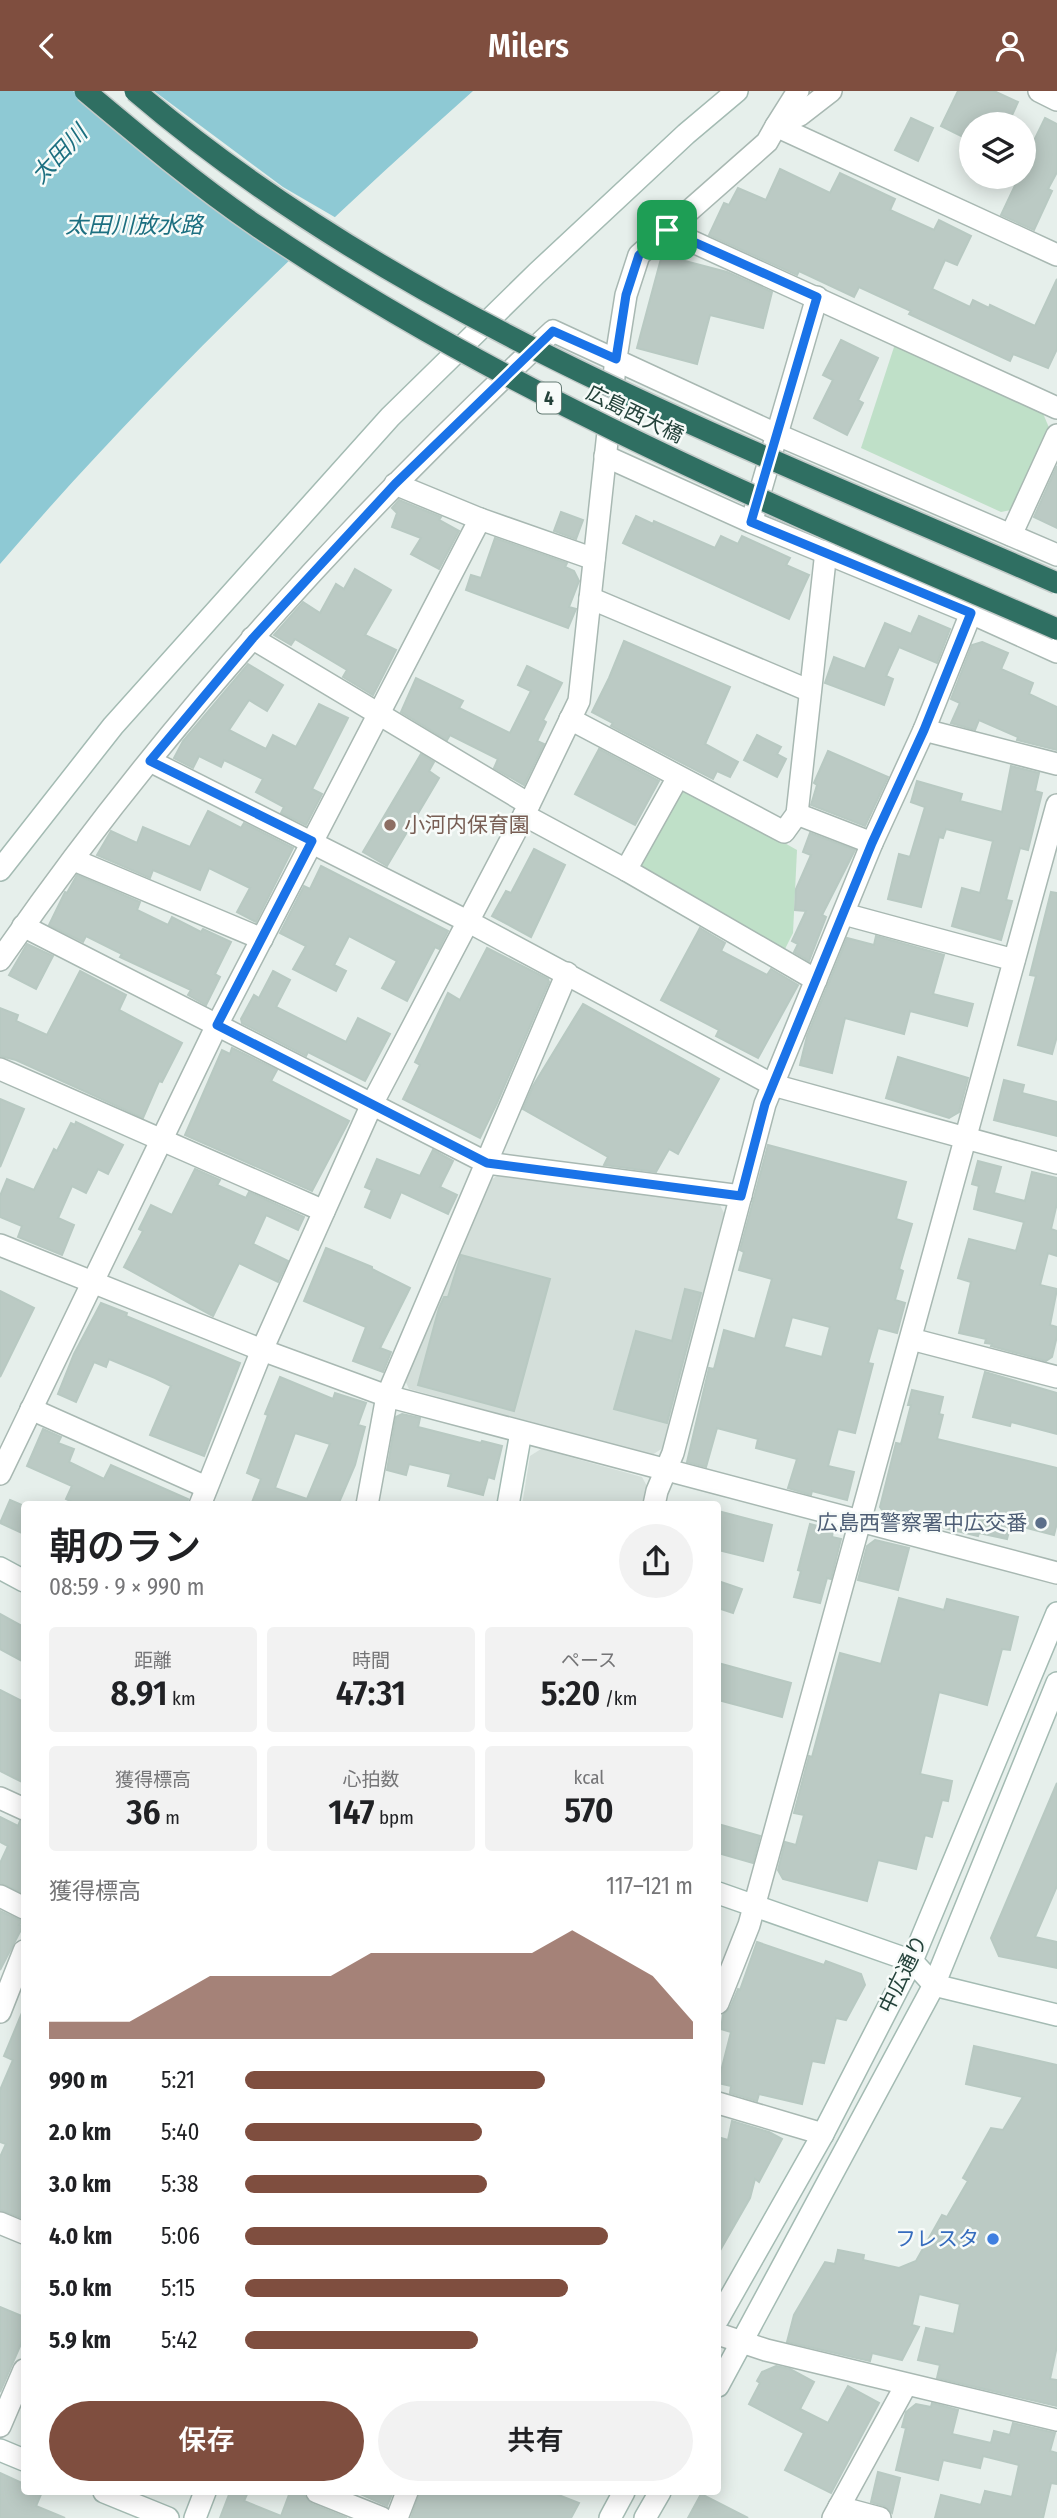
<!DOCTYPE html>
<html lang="ja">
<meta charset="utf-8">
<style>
:root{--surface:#fff;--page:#f2f2f2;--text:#202124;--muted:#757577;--accent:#7f4e3f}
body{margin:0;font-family:"Fira Sans Condensed","Noto Sans JP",sans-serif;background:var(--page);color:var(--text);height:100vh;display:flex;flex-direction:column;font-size:26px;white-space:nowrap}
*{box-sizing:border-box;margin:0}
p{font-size:23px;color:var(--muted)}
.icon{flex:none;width:38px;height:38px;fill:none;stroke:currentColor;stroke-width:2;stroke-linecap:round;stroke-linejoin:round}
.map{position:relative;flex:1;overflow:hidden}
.details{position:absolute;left:21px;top:1410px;width:700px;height:994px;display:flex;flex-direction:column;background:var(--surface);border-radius:7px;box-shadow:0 4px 18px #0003}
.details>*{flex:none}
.tools{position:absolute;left:959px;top:21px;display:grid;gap:14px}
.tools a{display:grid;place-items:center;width:77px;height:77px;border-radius:50%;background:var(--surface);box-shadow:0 4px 18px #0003;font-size:35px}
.pin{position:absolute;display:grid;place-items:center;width:60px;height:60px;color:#fff;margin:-30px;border-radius:14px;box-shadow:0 4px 10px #0006}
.round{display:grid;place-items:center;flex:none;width:74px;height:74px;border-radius:37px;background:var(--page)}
.overview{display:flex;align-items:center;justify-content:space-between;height:119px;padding:0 28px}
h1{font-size:38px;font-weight:600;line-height:52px}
.stats{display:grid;grid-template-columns:repeat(3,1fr);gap:10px;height:119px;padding:7px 28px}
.stats div{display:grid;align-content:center;border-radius:7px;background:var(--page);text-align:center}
.stats b{font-size:35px;font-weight:600}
.stats small{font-size:19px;font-weight:400}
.stats p{font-size:19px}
.chart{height:196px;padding:14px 28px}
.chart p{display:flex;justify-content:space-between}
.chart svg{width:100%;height:126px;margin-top:7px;fill:var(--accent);opacity:.7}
.button{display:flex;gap:14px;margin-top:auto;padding:14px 28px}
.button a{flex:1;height:80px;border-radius:42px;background:var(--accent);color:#fff;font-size:28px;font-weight:600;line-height:80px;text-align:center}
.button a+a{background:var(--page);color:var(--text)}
ul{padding:0 28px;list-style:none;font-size:23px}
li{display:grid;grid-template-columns:112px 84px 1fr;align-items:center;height:52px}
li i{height:18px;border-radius:9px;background:var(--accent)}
header{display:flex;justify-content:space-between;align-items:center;height:91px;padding:0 28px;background:var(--accent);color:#fff;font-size:32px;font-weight:600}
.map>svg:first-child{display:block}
</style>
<header><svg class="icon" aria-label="back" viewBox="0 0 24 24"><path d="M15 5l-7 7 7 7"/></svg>Milers<svg class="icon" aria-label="person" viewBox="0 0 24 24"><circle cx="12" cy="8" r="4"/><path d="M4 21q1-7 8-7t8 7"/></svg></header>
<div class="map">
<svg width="1057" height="2427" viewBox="0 0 1057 2427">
<rect width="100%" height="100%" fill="#e6efeb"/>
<!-- built -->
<g fill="#d4dfda">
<polygon points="497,1085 719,1112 724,1122 663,1357 652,1364 409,1298 404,1287 487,1091"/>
<polygon points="541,1358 642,1386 648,1397 644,1414 522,1414 530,1365"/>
</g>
<!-- green -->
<g fill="#bfe0c8">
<polygon points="895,253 1042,320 1050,339 1011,419 1001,421 861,357"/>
<polygon points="691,699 797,759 793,842 783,862 641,783 639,773 681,701"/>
</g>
<!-- water -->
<path fill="#8ec9d4" d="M0,0H473C307,148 145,304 0,473Z"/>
<!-- pier -->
<polygon fill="#e6efeb" points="73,0 154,0 283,96 338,128 294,171 136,56"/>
<!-- building -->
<g fill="#bbcac4" stroke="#b8c9c2" stroke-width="2" fill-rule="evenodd">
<polygon points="958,0 994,0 1018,11 1008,33 971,33 971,50 941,35"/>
<polygon points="911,27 933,37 918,70 895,59"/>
<polygon points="1045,27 1057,33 1057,81 1048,98 1052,100 1034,139 1001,124 1019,86 1024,86 1024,70"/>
<polygon points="780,78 830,102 840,82 895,108 890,119 934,139 939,129 971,145 957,174 945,169 932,198 970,216 973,209 989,217 990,214 1035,235 1057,188 1057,258 1048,277 1013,263 1010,270 909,223 911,220 859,196 854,206 799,180 797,184 709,144 724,112 729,114 738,97 766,109"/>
<polygon points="662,164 727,181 772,201 763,237 710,224 697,273 637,257"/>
<polygon points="841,249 878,267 858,309 863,312 847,344 814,327 833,289 823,284"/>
<polygon points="1057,375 1057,437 1034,426"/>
<polygon points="399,409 441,426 439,429 459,440 439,478 411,463 421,447 392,436 397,422 392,417"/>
<polygon points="561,421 583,429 576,448 554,440"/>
<polygon points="636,425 653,433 654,430 715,457 721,445 738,453 742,445 790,467 786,474 809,484 789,528 623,452"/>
<polygon points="495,447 567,472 565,476 574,480 579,490 569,516 576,518 568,537 466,499 471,484 481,487"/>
<polygon points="355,478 391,499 365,544 396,559 373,604 343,586 347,579 295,548 291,554 274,544 303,511 320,522 336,493 344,498"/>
<polygon points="919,525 950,538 937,572 899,556 886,585 893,588 884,614 825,592 834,566 865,578 885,532 911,543"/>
<polygon points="624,550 730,596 705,653 738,671 730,686 717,680 713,688 611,635 613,632 592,621 609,587"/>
<polygon points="982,551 1008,562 1001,578 1033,592 1029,603 1057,616 1057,659 1017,649 1018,646 979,629 975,639 951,632 960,612 951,608 972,554"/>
<polygon points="248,573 283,594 267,620 249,609 229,639 266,658 273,644 296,656 319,613 348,627 312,698 322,703 306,734 281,722 284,716 256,701 263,688 224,669 221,676 199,665 193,677 174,667 183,650"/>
<polygon points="527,575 562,592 543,629 546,631 537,650 544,653 524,694 494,677 498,668 450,644 447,649 401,621 416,587 463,610 459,617 510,642 531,600 518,594"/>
<polygon points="757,644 781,656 777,663 786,668 777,686 744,669"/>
<polygon points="599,658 659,690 635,734 575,703"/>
<polygon points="828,660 888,686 865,735 811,714 817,694 814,692"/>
<polygon points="421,663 434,671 429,680 439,687 387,775 363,761"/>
<polygon points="1011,675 1039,682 1035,700 1042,702 1028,759 1020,757 1006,809 1012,810 1001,849 952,835 962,797 980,802 993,750 946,738 943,747 939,746 921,816 888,808 899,763 910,766 925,716 911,711 917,690 962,703 960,710 1002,721"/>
<polygon points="208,720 241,737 244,732 293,757 256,831 237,821 250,797 209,777 200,799 153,779 150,787 97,764 111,740 137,752 143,736 190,756"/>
<polygon points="810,742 855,759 822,824 826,826 809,870 794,861 798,853 792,850 806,820 795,819 796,798 811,764 803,761"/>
<polygon points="534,758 565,774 531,846 492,825 506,800 511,802"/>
<polygon points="321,775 448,840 439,858 435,856 407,910 382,897 397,870 349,845 334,874 346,880 336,900 293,878 306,855 280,842 304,795 310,798"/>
<polygon points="77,784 140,811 137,819 168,834 172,826 201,841 203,838 231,851 215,883 220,886 206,914 188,904 191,899 120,866 122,863 86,845 83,851 49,834 65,801 67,802"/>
<polygon points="1051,801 1057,802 1057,945 1052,963 1018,954 1036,885 1030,884"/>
<polygon points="700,837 725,852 721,860 767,884 771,878 798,894 758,967 716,945 719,939 661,909"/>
<polygon points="876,845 944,864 933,903 973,913 967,935 910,920 904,943 845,927 832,982 800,974 807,945 847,847 874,854"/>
<polygon points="27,853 53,865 36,898 9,884"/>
<polygon points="487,857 548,888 549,891 497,1012 480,1047 403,1008 420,974 415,971 448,902 460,909"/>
<polygon points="80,880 126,904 119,919 182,952 162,991 159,990 143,1027 16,969 0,965 0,917 18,924 16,930 47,944"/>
<polygon points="273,880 290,889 276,916 346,951 358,927 390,943 365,990 308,961 306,965 242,932 241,928 254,904 259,907"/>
<polygon points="583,913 719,988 678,1063 669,1058 656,1081 604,1074 608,1066 523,1018 533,995"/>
<polygon points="232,957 277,979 271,990 349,1030 312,1100 185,1044 222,959 230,963"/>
<polygon points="898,966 968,987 959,1021 949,1027 886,1007"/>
<polygon points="1004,989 1024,994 1022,1002 1057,1011 1057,1045 994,1029"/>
<polygon points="0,1008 24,1018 0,1076"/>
<polygon points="76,1031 123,1054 108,1083 98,1078 86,1102 72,1095 58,1127 74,1134 62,1164 18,1146 22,1135 0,1126 0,1105 7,1088 34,1099 54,1058 57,1060 71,1032 75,1034"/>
<path d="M768,1054L906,1091L896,1128L912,1133L899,1178L903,1180L895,1209L905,1212L897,1242L878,1237L868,1272L873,1273L855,1342L838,1338L828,1375L854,1381L847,1409L812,1400L811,1404L788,1397L797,1368L756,1357L758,1348L717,1337L706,1376L687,1371L709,1277L714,1278L724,1239L755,1248L772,1188L739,1179L744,1161L740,1159ZM792,1226L830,1236L822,1266L784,1256Z"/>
<polygon points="433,1059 453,1070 440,1096 457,1104 448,1123 401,1101 390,1127 365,1116 372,1099 365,1096 377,1068 420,1085"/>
<polygon points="978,1070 1001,1076 994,1102 1025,1110 1032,1081 1057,1087 1057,1112 1051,1138 1057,1140 1057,1165 1048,1162 1040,1194 1057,1198 1050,1234 1057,1236 1057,1245 1052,1266 1046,1270 991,1255 992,1253 985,1252 986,1248 959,1242 971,1191 958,1187 969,1148 1016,1160 1024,1131 974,1118 979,1095 972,1093"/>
<polygon points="195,1078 220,1089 217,1094 246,1107 249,1101 304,1126 298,1139 266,1124 253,1153 288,1170 278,1191 239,1172 213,1225 124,1176 143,1140 139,1138 151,1114 172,1124"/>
<polygon points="326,1157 372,1176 372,1178 410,1197 380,1257 391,1261 383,1281 353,1270 366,1236 304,1210"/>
<polygon points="461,1164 550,1188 514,1320 418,1294 439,1217 444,1206 448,1206"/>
<polygon points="685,1198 701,1202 667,1332 614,1318 636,1240 672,1250"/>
<polygon points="0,1200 34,1217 0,1286"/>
<polygon points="101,1212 127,1222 126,1225 240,1272 204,1365 150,1344 171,1295 155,1287 109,1268 106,1276 94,1271 76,1311 58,1303 74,1263"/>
<polygon points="985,1281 1057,1302 1057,1343 1011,1331 1010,1335 973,1326"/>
<path d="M280,1286L333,1308L335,1302L366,1312L358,1334L365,1336L355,1374L338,1414H251L261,1388L247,1382L268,1324L265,1323ZM295,1342L330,1353L307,1408L275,1397Z"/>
<polygon points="912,1299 943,1306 939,1323 943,1324 937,1348 1057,1377 1057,1432 1054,1444 1011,1433 1007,1448 979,1442 978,1445 885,1423 880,1416 896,1352 901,1353 911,1314 908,1314"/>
<polygon points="402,1323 420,1327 418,1336 481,1352 482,1350 502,1355 494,1388 488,1386 483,1404 448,1395 451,1383 409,1373 406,1384 387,1379 396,1326"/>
<polygon points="43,1338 61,1346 58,1352 74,1358 69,1371 104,1388 111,1374 188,1408 187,1414 79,1414 66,1408 72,1395 27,1375"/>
<polygon points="10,1409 24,1415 24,1443 0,1432"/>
<polygon points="718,1420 772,1434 763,1470 718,1459"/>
<polygon points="810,1433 833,1439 832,1446 841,1448 831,1488 827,1487 820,1512 794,1506 801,1480 798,1479"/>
<polygon points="875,1449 909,1457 898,1499 858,1489 867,1455"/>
<polygon points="718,1490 742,1498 733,1522 718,1517"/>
<polygon points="899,1507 944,1519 947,1508 1018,1526 1010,1559 1002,1558 987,1614 939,1601 920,1683 952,1690 948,1710 942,1709 932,1746 925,1744 916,1778 878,1769 867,1810 783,1788 778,1779 785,1751 796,1754 804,1724 794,1722 809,1665 812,1666 840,1562 881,1573"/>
<polygon points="0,1523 24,1536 24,1571 0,1558"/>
<polygon points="718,1572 791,1592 782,1626 718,1609"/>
<polygon points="0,1599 24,1611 24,1692 0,1680"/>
<polygon points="1057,1692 1057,1795 1035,1846 1057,1851 1057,1877 999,1865 991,1847"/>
<polygon points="0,1726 18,1735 20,1730 24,1731 24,1803 0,1792 0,1772 8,1755 0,1751"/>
<polygon points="718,1733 760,1745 753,1772 718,1762"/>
<polygon points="0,1820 22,1830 19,1834 23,1835 0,1879"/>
<polygon points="757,1851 824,1874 826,1870 861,1883 865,1894 846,1929 836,1927 824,1972 812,1970 802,2013 759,2003 757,2010 730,2002 731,1995 718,1992 731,1941 721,1938 723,1924 730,1917 738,1898 740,1899"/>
<polygon points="24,1917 24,2128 0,2119 0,2066 6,2053 0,2051 0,1999 13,1969 4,1965"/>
<polygon points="974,1955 1057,1974 1057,2255 1050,2288 1057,2289 1057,2315 937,2287 940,2274 918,2269 926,2237 954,2243 960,2213 919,2203 912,2234 919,2236 902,2269 872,2262 870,2270 787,2251 794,2224 825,2171 835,2173 838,2159 864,2164 863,2169 899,2177 916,2170 942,2124 947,2126 968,2090 963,2087 991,2037 1003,2039 1023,2006 966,1993"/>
<polygon points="732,2030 769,2041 782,2048 759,2091 755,2088 750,2107 718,2163 718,2046 728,2049"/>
<polygon points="0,2216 24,2226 24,2246 0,2301"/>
<polygon points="776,2275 790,2278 814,2291 800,2318 828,2332 848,2295 879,2312 831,2402 785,2379 804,2342 749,2313 760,2292 757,2290 762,2281"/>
<polygon points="932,2312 958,2319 952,2343 991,2352 994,2340 1010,2344 1013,2332 1055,2342 1050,2360 1057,2362 1057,2393 1051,2392 1043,2427 935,2427 941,2404 981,2414 985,2400 1012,2406 1019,2374 983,2365 980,2377 943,2369 938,2389 896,2379 906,2337 902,2336 906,2321 916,2313 931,2316"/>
<polygon points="878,2381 900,2387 892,2422 884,2415 871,2411"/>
<polygon points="0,2382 24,2393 24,2401 42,2401 36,2415 65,2427 0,2427"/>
<polygon points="230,2401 248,2401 244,2410 281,2425 290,2401 295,2401 305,2405 312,2413 347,2427 220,2427"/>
<polygon points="356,2401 393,2401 387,2415"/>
<polygon points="420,2401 551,2401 579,2412 571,2427 411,2427"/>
<polygon points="701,2403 748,2427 688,2427"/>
</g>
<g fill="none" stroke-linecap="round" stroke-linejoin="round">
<defs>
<g id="street">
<polyline points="798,0 776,35 1057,164"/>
<polyline points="1039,0 1057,9"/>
<polyline points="667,139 1057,317"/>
<polyline points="605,365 751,431 971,522 1057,561"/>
<polyline points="395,393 480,428 594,468"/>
<polyline points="754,422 817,206"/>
<polyline points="1011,444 1057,344"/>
<polyline points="590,507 810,600"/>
<polyline points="252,547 529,713"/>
<polyline points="570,628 784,741 797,723 826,460"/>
<polyline points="924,639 1057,673"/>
<polyline points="150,670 469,831 773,994 1057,1072"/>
<polyline points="797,723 872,752"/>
<polyline points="524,724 626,779 816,889"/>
<polyline points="74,769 262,848"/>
<polyline points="626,779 678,686"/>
<polyline points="844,823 1014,869"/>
<polyline points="23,835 487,1072 741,1105"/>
<path d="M0,869C159,639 349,430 553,240L778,344L1057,464"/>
<polyline points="0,978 324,1120"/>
<polyline points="0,1154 262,1259 387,1305 1057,1482"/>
<polyline points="911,1248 1057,1286"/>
<polyline points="31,1318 206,1396"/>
<polyline points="0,1383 217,934 480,428"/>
<polyline points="200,1414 262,1259 372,1013 524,724 579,610 616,267 626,204 639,164 767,51 776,35 800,24 831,0"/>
<polyline points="367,1414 387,1305 567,882"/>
<polyline points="654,1414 657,1400 673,1362 765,1013 872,752 924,639 971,522"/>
<polyline points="0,1707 24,1718"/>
<polyline points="0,1805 24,1817"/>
<polyline points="718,1912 749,1834 1057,714"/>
<polyline points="0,1921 24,1860"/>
<polyline points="718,2012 823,2043"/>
<polyline points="0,2132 24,2142"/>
<polyline points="718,2243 766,2259 1057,2329"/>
<polyline points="0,2335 24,2279"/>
<polyline points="317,2401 382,2427"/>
<polyline points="839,2416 880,2427"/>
<polyline points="397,2427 407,2401"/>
<polyline points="833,2427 906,2294"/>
</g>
<g id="secondary">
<polyline points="0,779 113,635 390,326 537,182 686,43 737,0"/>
<polyline points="508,1414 521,1341"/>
<polyline points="0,1477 24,1490"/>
<polyline points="718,1802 912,1870 934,1894 1057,1924"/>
<polyline points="718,2228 823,2043 912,1870 1057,1522"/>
<polyline points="718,2295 934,1894 1057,1592"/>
<polyline points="0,2359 24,2369"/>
<polyline points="104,2401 168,2427"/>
<polyline points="195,2427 205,2401"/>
<polyline points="610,2427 624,2401"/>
<polyline points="645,2427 660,2401"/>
</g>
</defs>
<!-- street casing -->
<use href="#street" stroke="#a8b8b2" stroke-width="24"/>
<!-- secondary casing -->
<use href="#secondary" stroke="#a4bbb3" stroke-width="24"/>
<!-- street -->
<use href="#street" stroke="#fff" stroke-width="21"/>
<!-- secondary -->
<use href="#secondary" stroke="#fff" stroke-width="21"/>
<defs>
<g id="highway-bridge">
<path d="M85,0C141,47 197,94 257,135C505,304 783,419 1057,538"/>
<path d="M135,0C400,227 741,353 1057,492"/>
</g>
</defs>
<!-- highway-bridge casing -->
<use href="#highway-bridge" stroke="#c2cac8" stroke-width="24" stroke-linecap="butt"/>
<!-- highway-bridge -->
<use href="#highway-bridge" stroke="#2f6f62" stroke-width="21"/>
</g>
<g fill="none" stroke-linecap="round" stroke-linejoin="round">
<defs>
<polygon id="route" points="667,139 817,206 751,431 971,522 924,639 872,752 765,1013 741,1105 487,1072 217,934 312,750 150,670 253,547 395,393 553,240 616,268 626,204 639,164"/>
</defs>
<!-- route casing -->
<use href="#route" stroke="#fff" stroke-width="14"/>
<!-- route -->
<use href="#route" stroke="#1a73e8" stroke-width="9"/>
</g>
<!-- markers -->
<circle fill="#8d6e63" stroke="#f7fbf9" stroke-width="2.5" cx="390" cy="734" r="7"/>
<circle fill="#5c6f8a" stroke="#f7fbf9" stroke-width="2.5" cx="1041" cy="1432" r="7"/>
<circle fill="#3f7fe0" stroke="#f7fbf9" stroke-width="2.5" cx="993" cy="2148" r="7"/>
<g text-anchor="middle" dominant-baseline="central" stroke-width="5" stroke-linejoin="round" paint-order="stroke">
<!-- shield labels -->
<rect fill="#f7fbf9" stroke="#637a73" stroke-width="2" x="537" y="291.5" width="24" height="31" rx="5"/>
<g font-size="19" font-weight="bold" fill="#24423a">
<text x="549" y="307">4</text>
</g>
<!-- street labels -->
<g font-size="21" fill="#24423a" stroke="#f7fbf9">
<text transform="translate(635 323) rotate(26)">広島西大橋</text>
<text transform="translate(903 1883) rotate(-64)">中広通り</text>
</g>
<!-- education labels -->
<g font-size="21" fill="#785e54" stroke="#f7fbf9" text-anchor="start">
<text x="404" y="734">小河内保育園</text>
</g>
<!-- service labels -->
<g font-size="21" fill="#4e5e75" stroke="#f7fbf9" text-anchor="end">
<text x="1027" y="1432">広島西警察署中広交番</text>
</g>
<!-- shop labels -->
<g font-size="21" fill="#366cbe" stroke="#f7fbf9" text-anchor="end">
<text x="979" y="2148">フレスタ</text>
</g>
<!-- water labels -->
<g font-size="23" font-style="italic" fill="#1c6f80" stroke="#f7fbf9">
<text transform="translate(59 63) rotate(-47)">太田川</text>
<text x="134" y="134">太田川放水路</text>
</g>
</g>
</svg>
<div class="tools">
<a><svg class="icon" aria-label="layers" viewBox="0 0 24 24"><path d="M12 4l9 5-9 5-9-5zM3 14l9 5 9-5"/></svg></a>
</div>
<div class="pin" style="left:667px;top:139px;background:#1e9e55"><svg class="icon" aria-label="arrive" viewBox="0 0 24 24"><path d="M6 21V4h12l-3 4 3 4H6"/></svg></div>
<section class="details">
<div class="overview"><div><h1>朝のラン</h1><p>08:59 · 9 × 990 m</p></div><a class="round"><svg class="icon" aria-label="share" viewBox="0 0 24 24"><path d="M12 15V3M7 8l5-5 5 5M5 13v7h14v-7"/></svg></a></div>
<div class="stats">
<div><p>距離</p><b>8.91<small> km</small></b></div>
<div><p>時間</p><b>47:31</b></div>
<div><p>ペース</p><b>5:20<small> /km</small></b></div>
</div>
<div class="stats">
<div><p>獲得標高</p><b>36<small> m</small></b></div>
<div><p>心拍数</p><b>147<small> bpm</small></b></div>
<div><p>kcal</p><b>570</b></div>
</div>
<div class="chart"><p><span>獲得標高</span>117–121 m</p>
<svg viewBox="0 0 160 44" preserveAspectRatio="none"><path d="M0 44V38L10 38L20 38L30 30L40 22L50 22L60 22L70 22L80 14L90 14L100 14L110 14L120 14L130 6L140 14L150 22L160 38V44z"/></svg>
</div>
<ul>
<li><b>990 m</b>5:21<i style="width:67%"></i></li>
<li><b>2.0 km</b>5:40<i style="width:53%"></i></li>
<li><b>3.0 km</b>5:38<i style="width:54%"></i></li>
<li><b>4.0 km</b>5:06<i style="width:81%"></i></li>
<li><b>5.0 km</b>5:15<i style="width:72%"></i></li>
<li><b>5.9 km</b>5:42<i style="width:52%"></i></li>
</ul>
<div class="button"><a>保存</a><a>共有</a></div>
</section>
</div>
